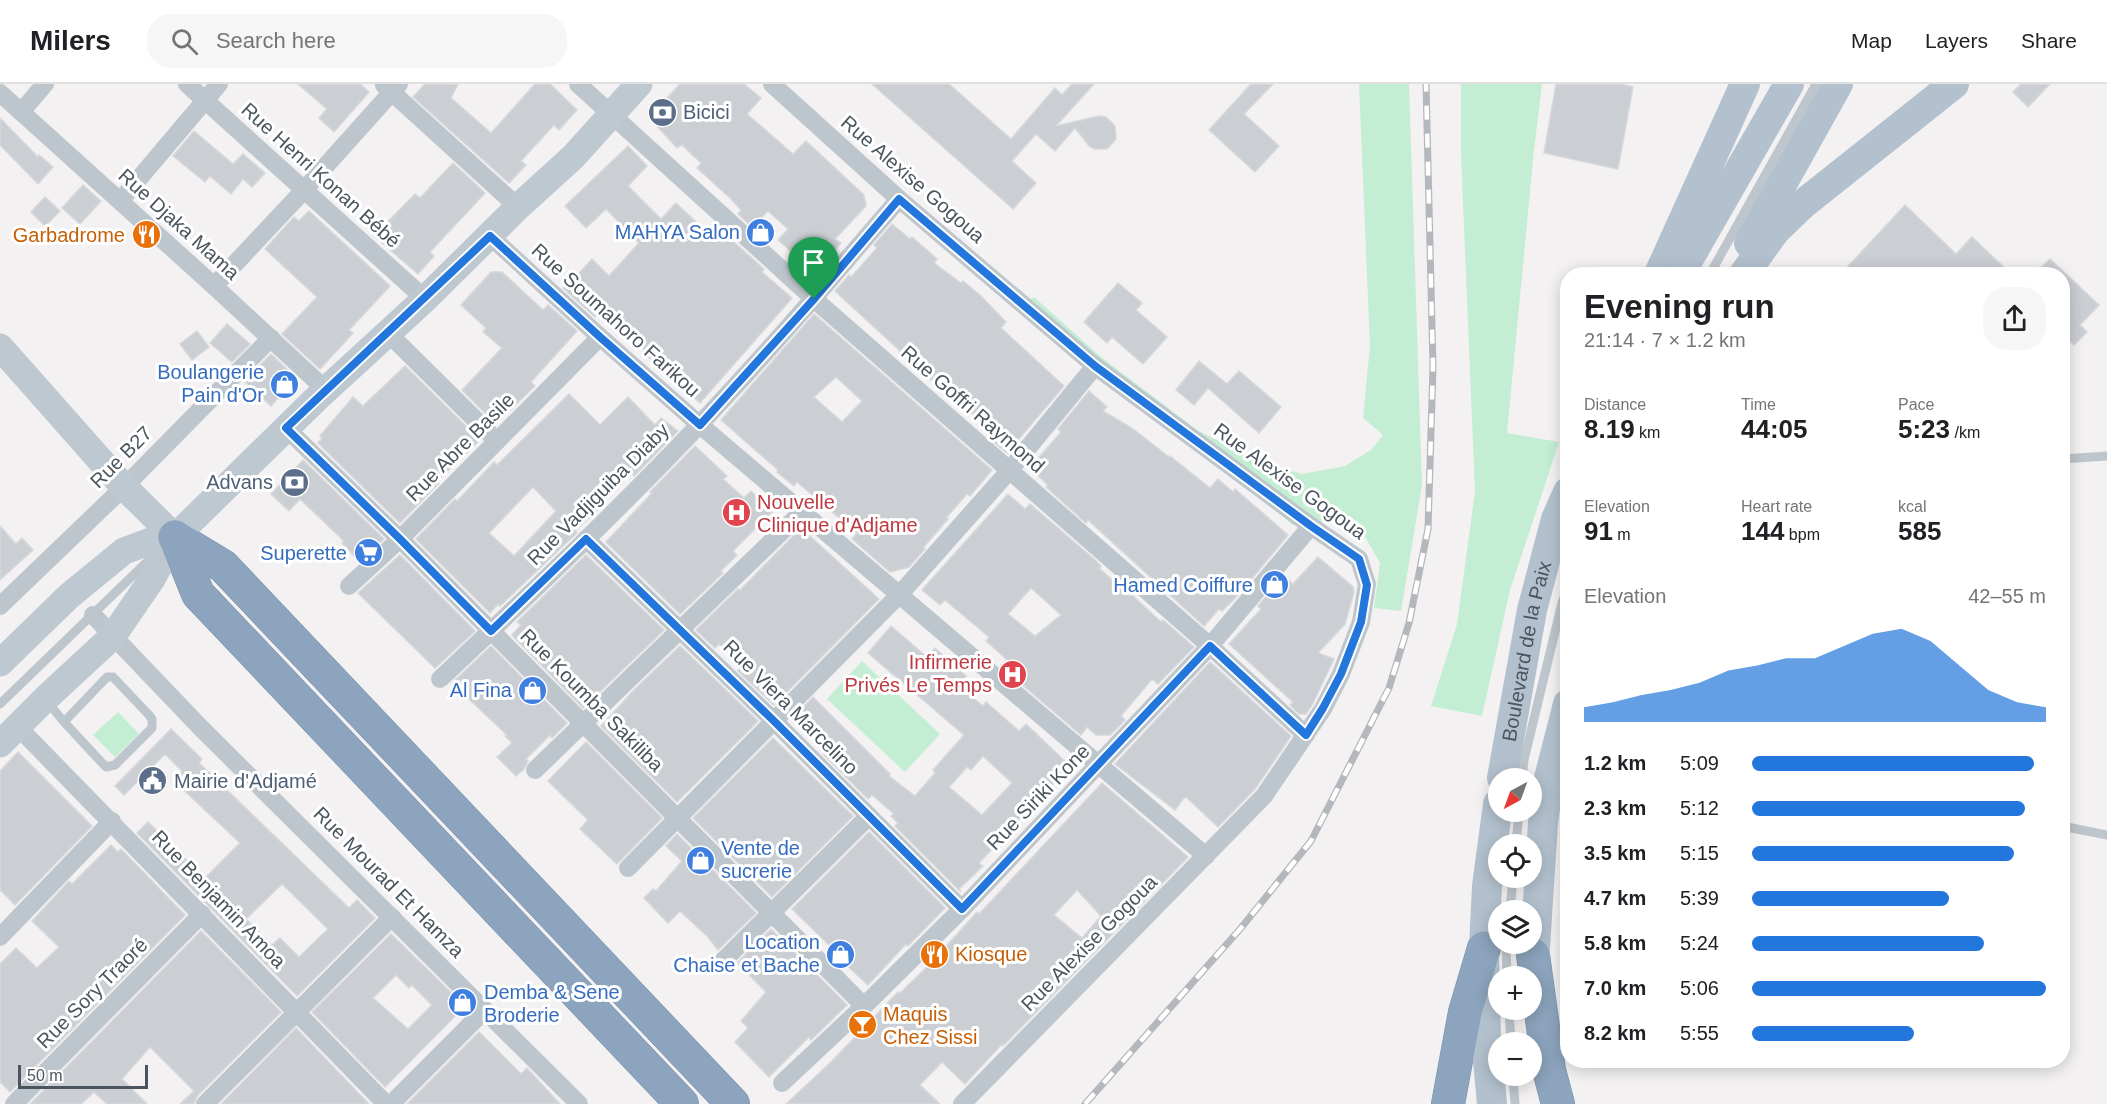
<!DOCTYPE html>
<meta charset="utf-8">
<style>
:root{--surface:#fff;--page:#f6f6f6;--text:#202124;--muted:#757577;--line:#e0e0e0;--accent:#2377dc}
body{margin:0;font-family:Helvetica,sans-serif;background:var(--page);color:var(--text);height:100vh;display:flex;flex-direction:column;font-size:22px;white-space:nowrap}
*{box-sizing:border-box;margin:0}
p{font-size:20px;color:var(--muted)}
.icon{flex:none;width:33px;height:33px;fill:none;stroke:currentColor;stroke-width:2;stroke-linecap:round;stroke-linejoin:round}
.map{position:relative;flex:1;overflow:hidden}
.panel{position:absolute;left:1560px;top:183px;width:510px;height:801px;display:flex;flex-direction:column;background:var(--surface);border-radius:24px;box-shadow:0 3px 15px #0003}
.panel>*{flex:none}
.needle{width:39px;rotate:221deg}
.tools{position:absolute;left:1488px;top:684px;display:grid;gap:12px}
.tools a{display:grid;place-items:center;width:54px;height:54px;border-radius:50%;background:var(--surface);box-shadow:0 3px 15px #0003;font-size:30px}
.scale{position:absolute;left:18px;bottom:15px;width:130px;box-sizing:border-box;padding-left:6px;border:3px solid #4a555e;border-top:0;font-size:16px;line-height:21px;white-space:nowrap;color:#4a555e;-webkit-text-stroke:4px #fff;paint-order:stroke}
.pin{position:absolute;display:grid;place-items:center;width:51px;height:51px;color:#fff;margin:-62px -26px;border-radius:50% 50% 50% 0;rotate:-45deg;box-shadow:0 0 6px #0007}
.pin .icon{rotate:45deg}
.round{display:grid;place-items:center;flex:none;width:63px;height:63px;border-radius:24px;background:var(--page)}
.headline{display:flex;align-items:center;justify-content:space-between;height:102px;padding:0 24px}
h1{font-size:33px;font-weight:800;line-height:45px}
.figures{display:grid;grid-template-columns:repeat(3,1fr);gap:9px;height:102px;padding:6px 24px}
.figures div{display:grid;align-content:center}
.figures b{font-size:26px;font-weight:800}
.figures small{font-size:16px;font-weight:400}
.figures p{font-size:16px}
.chart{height:168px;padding:12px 24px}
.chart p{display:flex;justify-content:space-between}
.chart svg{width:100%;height:108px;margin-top:6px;fill:var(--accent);opacity:.7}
ul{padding:0 24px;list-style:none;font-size:20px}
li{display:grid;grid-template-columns:96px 72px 1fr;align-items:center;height:45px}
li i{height:15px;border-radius:8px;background:var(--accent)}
header{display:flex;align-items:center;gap:36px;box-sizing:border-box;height:84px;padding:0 30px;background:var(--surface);border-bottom:2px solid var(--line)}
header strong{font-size:28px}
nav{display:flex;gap:33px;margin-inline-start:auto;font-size:21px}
.search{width:420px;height:54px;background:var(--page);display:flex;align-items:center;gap:15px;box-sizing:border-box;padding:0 21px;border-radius:24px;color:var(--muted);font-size:22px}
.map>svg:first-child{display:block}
</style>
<header>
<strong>Milers</strong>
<div class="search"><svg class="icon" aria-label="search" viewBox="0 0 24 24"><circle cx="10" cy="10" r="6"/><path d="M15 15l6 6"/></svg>Search here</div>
<nav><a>Map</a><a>Layers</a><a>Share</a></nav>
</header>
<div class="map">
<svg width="2107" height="1020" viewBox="0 0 2107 1020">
<rect width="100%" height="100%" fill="#f3f1f1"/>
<!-- green -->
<g fill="#c3eed3">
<polygon points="1359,0 1409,0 1422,401 1401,527 1374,524 1380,479 1364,451 1328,437 1293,441 1024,220 1034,213 1101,273 1197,346 1258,377 1302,390 1345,382 1371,366 1383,351 1363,334 1370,261"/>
<polygon points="1461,0 1542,0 1534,66 1507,349 1559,358 1510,506 1482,632 1431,622 1457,540 1475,408 1461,69"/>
<polygon points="862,577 940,650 905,688 827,615"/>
<polygon points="118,628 139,650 115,673 93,651"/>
</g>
<!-- building -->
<g fill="#cbced3" stroke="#d6d8dc" stroke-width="1.5" fill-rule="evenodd">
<polygon points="298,0 360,0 369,8 334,48 319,34 327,25"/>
<polygon points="425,0 458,0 451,14 491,49 535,0 550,0 577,26 559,46 554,41 521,77 526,81 509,99 413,13"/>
<polygon points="680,0 744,0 761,14 747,30 793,70 806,57 864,111 866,122 835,155 841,159 818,185 797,167 794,170 778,156 788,145 768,127 752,143 738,130 741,126 730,114 697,84 701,79 682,61 677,64 655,40 655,27"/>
<polygon points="872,0 949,0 1011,55 1055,4 1062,11 1072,0 1094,0 1056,42 1099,32 1106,33 1115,42 1116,55 1107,65 1094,65 1089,62 1075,44 1055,67 1036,50 1012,77 1036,99 1013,125"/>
<polygon points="1251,0 1273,0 1244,30 1279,62 1255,88 1209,46"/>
<polygon points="1556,0 1621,0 1633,3 1618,85 1544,69"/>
<polygon points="2021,0 2050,0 2028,23 2013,8"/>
<polygon points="0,34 38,73 39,71 53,83 38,100 0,61"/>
<polygon points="194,47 233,80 243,70 265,89 252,103 243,95 231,110 210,92 205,98 173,72"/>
<polygon points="628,62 647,82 628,102 661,135 676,119 709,150 716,142 764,185 762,188 792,214 700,319 643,268 645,266 614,239 612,241 599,229 595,233 563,204 567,200 568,201 592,175 609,192 639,159 606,125 586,144 565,122"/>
<polygon points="453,79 485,109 430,168 434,172 418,190 374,152 415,110 420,114"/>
<polygon points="83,101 101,117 80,140 62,124"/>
<polygon points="45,113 60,127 45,142 31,128"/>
<polygon points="1905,121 1956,170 1972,153 2011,190 1981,190 1974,184 1968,190 1841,190"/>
<polygon points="309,127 390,202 349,246 353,249 320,285 282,250 317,213 265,165 294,133 299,137"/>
<polygon points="892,140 910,155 912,153 937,175 934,179 961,199 963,197 980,211 1006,238 1001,244 1064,302 1007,369 988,353 993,347 899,269 900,267 835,207 849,191 851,193 877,164 874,161"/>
<polygon points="2050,175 2099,221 2080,241 2087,248 2074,261 2062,250 2062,226 2068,220 2062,214 2062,190 2034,190"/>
<polygon points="491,188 502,188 543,226 548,221 577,247 531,298 535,302 496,340 462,306 502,264 483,248 486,244 461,221"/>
<polygon points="1118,199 1142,219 1136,226 1167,253 1143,280 1112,253 1107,259 1084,238"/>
<path d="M814,230L992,386L970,412L967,410L946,434L948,435L923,464L925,465L909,483L890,488L852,455L857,449L797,398L794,402L777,388L778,386L721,336ZM836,293L862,317L842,338L814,313Z"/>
<polygon points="227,240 250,260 232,278 210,259"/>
<polygon points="197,247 209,263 192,276 180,260"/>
<polygon points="271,270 296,294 271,322 244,297"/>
<polygon points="1199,277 1227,300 1239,287 1281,323 1259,349 1208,304 1194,321 1176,306"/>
<polygon points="405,282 480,356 437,397 439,399 400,439 318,359 322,354 320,352 353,313 363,322"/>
<polygon points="1089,307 1107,323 1103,327 1132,344 1169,373 1170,372 1210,404 1218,395 1233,408 1235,405 1288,451 1241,508 1222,527 1219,525 1204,542 1088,436 1086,439 1046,403 1048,401 1035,389 1034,379 1061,348 1058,345"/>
<path d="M569,310L600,341L628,313L655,341L661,334L678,347L634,392L632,389L599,421L600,423L575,447L577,449L564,461L500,522L498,520L490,529L416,455L455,415L457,417L494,378L497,381ZM533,403L556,427L514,472L489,449Z"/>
<polygon points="695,362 727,392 723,395 744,414 751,407 772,428 733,467 737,471 721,487 723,489 680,530 606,458 652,409 650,408"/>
<polygon points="303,376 384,455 359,477 342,459 344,457 300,415 289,427 271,410"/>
<path d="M1008,410L1025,425L1030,420L1094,475L1101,482L1099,484L1130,512L1131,510L1161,538L1163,536L1194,563L1158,600L1152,595L1121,632L1125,636L1110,651H1096L1087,643L1081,651L1010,590L1015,583L986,557L989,553L945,516L940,521L922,506ZM1031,504L1061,531L1035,552L1008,530Z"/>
<polygon points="0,442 16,460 22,454 33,466 0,496"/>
<polygon points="801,444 879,515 774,621 738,587 743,581 719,560 715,564 696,546 738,505 740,506"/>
<polygon points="400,471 475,547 435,584 358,509"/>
<polygon points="586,471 664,546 583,624 512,551 521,541 517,538"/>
<polygon points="1318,473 1353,503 1354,508 1345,540 1318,569 1334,575 1312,621 1306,630 1299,630 1290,621 1293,618 1229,560 1261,525 1258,522 1284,492 1293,500"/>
<path d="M891,542L927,573L935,564L966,592L958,601L983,622L986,618L1019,647L1026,640L1070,682L979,779L983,782L959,805L961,808L895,742L898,739L891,732L894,730L872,711L868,715L823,670L826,667L792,635L813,613L890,690L889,692L915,712L935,689L933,686L964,651L868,569ZM983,672L1012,699L982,731L949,703L967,683L971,686Z"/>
<polygon points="491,562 567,639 552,654 550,651 526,675 528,677 524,685 516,692 497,673 512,659 505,652 507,651 452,599"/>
<polygon points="680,562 758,637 677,718 601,642 636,604"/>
<polygon points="1210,578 1291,652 1255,705 1218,743 1186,713 1183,715 1175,726 1115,680"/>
<path d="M171,645L202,675L199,679L349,824L357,816L375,834L297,912L137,749L148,738L205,794L240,759L173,696L182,687L165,670L124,711L115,702ZM282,800L328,845L299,873L280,854L272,861L246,835Z"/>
<polygon points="773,654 853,732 772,813 693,734"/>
<polygon points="586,658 662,734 617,780 580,745 588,736 548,697"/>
<polygon points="18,668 92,742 15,821 0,806 0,687"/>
<path d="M1102,699L1188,773L1003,962L1002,960L965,1000L942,978L920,1001L940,1020H786L831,978L898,908L900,909L929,881L977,828L979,830ZM1077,806L1101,832L1082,854L1054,831Z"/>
<polygon points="869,748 945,824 908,862 906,860 868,901 830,866 832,864 792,825"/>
<polygon points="677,750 756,829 718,866 707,852 680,827 668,839 644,814 653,805 656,807 682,777 666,762"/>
<polygon points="111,761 118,768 121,765 185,831 10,1008 0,998 0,880 16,864 37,884 59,863 32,837 69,797 72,800"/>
<polygon points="771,845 847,921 811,956 809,953 769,993 735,958 748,944 741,937 766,908 737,879"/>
<polygon points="201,847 281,928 197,1012 194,1020 180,1020 194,1007 150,963 122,995 147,1020 107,1020 94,1008 81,1020 30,1020"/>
<path d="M391,850L465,922L385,1003L312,928ZM396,891L409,904L412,901L432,921L408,945L373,914Z"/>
<polygon points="296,944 369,1020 221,1020"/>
<polygon points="479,948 521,990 527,984 560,1020 407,1020"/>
</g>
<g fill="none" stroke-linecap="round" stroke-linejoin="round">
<defs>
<g id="highway">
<polyline points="175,453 223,482 733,1020"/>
<polyline points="175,453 198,510 682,1020"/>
<polyline points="1533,871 1549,986 1558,1020"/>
<polyline points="1448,1020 1465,928 1484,864"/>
</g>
</defs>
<!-- highway casing -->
<use href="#highway" stroke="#7790a9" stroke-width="34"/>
<!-- lane -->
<g stroke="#bec6cd" stroke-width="9">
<polyline points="1710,190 1816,0"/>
<polyline points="2062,375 2107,372"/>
<polyline points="46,616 64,638 106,683 115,681 152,644 152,635 149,631 113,593 107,593 64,638"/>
<polyline points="0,620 153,472"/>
<polyline points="1522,694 1524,676 1562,519 1568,502"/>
<polyline points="2062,742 2107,751"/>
<polyline points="1516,760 1519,728"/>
<polyline points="1510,826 1513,794"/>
<polyline points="1506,860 1507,892"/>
<polyline points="1509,926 1511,958"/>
<polyline points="1513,992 1515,1020"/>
</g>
<!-- street -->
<g stroke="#bec6cd" stroke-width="18">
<polyline points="187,0 425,215"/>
<polyline points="578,0 814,215 1210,562 1306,651"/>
<polyline points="772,0 899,115 1095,282 1311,442 1359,475 1367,500 1361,538 1341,590 1323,625 1264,712 962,1020"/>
<polyline points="384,1 518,123"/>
<polyline points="0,9 214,202 326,306"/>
<polyline points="21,28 45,0"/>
<polyline points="120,117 219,0"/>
<polyline points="490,152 600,253 700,341 1206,772"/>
<polyline points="214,202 305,105 399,0"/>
<polyline points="388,249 497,357"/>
<polyline points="286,344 400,455 864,922"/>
<polyline points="586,455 774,637 962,825"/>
<polyline points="349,502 400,455 600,253"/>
<polyline points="0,522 124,403 271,254"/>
<polyline points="93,531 200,643 579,1020"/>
<path d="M440,595C528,512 617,428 700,340C769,267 834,191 899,115"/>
<polyline points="18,643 386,1020"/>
<polyline points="535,686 802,428"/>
<polyline points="628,784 900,510 1009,387 1095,282"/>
<polyline points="0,853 112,737"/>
<polyline points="722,878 869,732"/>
<polyline points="782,999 864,922 962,825 1210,562 1311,442"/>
<polyline points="14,1020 202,830"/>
<polyline points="205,1020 392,833"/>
<polyline points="391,1020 485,926"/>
</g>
<!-- secondary -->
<g stroke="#bec8d1" stroke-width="27">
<polyline points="0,263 124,403 175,453"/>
<polyline points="0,579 69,512 124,467 159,454 175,453"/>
<polyline points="0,660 45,615 113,552 152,495 175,453 316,315 425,215 518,123 573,73 639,0"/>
</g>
<!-- primary -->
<g stroke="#b3c1ce" stroke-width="30">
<polyline points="1749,159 1838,0"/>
<polyline points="1659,190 1745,0"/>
<polyline points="1680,190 1789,0"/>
<polyline points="1744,190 1775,147 1803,120 1954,0"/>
<path id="s1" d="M1502,694L1532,526L1556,435L1568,408"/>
<polyline points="1533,895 1543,739 1549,694 1568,620"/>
<polyline points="1492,1020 1486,955 1484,864 1487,802 1498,720"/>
</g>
<!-- highway -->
<use href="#highway" stroke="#8ca4bd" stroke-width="33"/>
<defs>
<polyline id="rail" points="1085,1020 1241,844 1311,757 1389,604 1409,539 1428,445 1433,283 1426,0"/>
</defs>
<!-- rail casing -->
<use href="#rail" stroke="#b4b7bb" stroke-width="7"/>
<!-- rail -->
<use href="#rail" stroke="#fff" stroke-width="4.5" stroke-dasharray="14" stroke-linecap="butt"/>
</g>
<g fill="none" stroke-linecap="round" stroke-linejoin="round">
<defs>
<polygon id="route" points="899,115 1095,282 1311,442 1359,475 1367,501 1361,538 1341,590 1323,624 1306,651 1210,562 962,825 774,637 586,455 491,547 400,455 286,344 490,152 600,253 700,341 814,215"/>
</defs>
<!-- route casing -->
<use href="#route" stroke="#fff" stroke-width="12"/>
<!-- route -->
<use href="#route" stroke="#2377dc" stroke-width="8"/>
</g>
<!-- icons -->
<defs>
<symbol id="bank-disc" viewBox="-11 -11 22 22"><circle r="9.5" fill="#5c6f8a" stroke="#fff"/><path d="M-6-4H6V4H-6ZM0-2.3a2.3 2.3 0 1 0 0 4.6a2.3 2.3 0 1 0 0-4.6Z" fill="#fff"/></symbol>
<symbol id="shop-disc" viewBox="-11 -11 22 22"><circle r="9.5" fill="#3f7fe0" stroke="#fff"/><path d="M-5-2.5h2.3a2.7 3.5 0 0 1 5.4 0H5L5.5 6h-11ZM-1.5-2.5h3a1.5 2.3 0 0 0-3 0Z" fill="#fff"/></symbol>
<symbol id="restaurant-disc" viewBox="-11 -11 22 22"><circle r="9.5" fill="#e8710a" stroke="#fff"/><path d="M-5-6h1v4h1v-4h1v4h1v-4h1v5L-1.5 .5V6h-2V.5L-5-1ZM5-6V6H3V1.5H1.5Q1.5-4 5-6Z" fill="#fff"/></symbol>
<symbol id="hospital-disc" viewBox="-11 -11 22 22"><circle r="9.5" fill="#e0444e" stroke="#fff"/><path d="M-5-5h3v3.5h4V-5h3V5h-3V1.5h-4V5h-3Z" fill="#fff"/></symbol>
<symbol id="supermarket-disc" viewBox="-11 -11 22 22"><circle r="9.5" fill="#3f7fe0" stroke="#fff"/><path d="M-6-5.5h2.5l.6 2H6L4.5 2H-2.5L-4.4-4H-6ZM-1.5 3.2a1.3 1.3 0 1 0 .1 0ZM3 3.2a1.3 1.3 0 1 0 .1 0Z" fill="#fff"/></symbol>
<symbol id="civic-disc" viewBox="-11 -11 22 22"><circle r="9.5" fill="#5c6f8a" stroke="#fff"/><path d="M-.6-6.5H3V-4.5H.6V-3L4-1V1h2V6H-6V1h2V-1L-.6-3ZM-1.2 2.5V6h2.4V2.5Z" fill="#fff"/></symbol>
<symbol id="bar-disc" viewBox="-11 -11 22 22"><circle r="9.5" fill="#e8710a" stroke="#fff"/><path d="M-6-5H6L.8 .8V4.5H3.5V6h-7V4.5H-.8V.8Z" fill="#fff"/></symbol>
</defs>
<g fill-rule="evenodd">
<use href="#bank-disc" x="646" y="12" width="33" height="33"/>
<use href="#shop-disc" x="744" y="132" width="33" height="33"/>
<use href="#restaurant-disc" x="130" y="134" width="33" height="33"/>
<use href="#shop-disc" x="268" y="284" width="33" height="33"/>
<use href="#bank-disc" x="278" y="382" width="33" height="33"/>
<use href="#hospital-disc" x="720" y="412" width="33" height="33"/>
<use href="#supermarket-disc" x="352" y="452" width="33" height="33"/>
<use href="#shop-disc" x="1258" y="484" width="33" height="33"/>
<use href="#hospital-disc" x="996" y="574" width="33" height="33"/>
<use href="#shop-disc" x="516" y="590" width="33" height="33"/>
<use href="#civic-disc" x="136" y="680" width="33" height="33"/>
<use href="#shop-disc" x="684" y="760" width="33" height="33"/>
<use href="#shop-disc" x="824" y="854" width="33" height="33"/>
<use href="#restaurant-disc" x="918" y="854" width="33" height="33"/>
<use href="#shop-disc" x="446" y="902" width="33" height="33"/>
<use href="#bar-disc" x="846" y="924" width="33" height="33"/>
</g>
<g text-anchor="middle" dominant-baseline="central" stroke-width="6" stroke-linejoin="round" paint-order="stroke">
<!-- service labels -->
<g font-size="20" fill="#4e5e75" stroke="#fff" text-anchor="start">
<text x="683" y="28">Bicici</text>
<text x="273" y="398" text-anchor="end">Advans</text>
<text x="174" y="697">Mairie d'Adjamé</text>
</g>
<!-- street labels -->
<g font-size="20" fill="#4a555e" stroke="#fff">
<text transform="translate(321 91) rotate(42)">Rue Henri Konan Bébé</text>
<text transform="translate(913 95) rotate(41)">Rue Alexise Gogoua</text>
<text transform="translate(179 140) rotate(42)">Rue Djaka Mama</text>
<text transform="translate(616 236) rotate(42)">Rue Soumahoro Farikou</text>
<text transform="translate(973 325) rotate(41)">Rue Goffri Raymond</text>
<text transform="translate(460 363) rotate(-45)">Rue Abre Basile</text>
<text transform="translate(121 373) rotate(-45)">Rue B27</text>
<text transform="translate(1290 397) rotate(36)">Rue Alexise Gogoua</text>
<text transform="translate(598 410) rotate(-45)">Rue Vadjiguiba Diaby</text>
<text stroke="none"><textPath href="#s1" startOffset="129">Boulevard de la Paix</textPath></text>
<text transform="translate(592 616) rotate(45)">Rue Koumba Sakiliba</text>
<text transform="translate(791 623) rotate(45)">Rue Viera Marcelino</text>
<text transform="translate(1038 713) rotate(-46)">Rue Siriki Kone</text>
<text transform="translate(389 798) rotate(45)">Rue Mourad Et Hamza</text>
<text transform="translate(219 815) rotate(46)">Rue Benjamin Amoa</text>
<text transform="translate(1089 859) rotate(-45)">Rue Alexise Gogoua</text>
<text transform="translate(92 909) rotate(-45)">Rue Sory Traoré</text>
</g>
<!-- shop labels -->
<g font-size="20" fill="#366cbe" stroke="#fff" text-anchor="end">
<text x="740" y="148">MAHYA Salon</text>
<text x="264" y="288">Boulangerie<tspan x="264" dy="23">Pain d'Or</tspan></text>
<text x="347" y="469">Superette</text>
<text x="1253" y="501">Hamed Coiffure</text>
<text x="512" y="606">Al Fina</text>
<text x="721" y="764" text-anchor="start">Vente de<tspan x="721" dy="23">sucrerie</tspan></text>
<text x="820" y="858">Location<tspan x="820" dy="23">Chaise et Bache</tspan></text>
<text x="484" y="908" text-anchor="start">Demba &amp; Sene<tspan x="484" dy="23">Broderie</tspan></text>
</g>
<!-- food labels -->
<g font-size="20" fill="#c56008" stroke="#fff" text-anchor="start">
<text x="125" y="151" text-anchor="end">Garbadrome</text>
<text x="955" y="870">Kiosque</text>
<text x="883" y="930">Maquis<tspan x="883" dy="23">Chez Sissi</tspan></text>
</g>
<!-- health labels -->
<g font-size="20" fill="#be3a42" stroke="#fff" text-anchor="start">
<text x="757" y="418">Nouvelle<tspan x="757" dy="23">Clinique d'Adjame</tspan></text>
<text x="992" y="578" text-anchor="end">Infirmerie<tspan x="992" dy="23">Privés Le Temps</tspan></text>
</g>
</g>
</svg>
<div class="tools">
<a><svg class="needle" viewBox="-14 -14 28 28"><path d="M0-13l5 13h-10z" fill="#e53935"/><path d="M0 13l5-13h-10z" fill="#757577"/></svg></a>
<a><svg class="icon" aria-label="locate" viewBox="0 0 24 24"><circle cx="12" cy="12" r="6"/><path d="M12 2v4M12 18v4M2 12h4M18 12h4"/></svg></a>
<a><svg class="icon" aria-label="layers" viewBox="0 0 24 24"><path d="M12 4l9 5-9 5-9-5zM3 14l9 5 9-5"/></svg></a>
<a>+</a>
<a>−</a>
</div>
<div class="scale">50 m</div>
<div class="pin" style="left:814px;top:215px;background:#1e9e55"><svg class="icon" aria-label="arrive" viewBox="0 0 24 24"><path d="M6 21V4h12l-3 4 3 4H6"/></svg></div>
<section class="panel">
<div class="headline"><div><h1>Evening run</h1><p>21:14 · 7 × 1.2 km</p></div><a class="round"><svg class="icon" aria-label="share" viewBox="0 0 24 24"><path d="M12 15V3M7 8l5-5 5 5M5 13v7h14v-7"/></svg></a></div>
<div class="figures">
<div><p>Distance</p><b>8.19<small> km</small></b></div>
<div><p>Time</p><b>44:05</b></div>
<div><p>Pace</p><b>5:23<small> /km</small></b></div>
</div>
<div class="figures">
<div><p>Elevation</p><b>91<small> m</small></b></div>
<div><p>Heart rate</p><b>144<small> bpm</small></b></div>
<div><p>kcal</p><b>585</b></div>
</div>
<div class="chart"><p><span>Elevation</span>42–55 m</p>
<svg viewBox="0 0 160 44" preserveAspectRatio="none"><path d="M0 44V38L10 36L20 33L30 31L40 28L50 23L60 21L70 18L80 18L90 13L100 8L110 6L120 11L130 21L140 31L150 36L160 38V44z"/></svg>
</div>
<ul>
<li><b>1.2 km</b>5:09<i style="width:96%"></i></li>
<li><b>2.3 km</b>5:12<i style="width:93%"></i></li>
<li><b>3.5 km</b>5:15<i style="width:89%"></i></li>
<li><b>4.7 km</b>5:39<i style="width:67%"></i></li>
<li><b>5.8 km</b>5:24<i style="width:79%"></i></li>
<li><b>7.0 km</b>5:06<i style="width:100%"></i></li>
<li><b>8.2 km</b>5:55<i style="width:55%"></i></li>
</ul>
</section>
</div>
